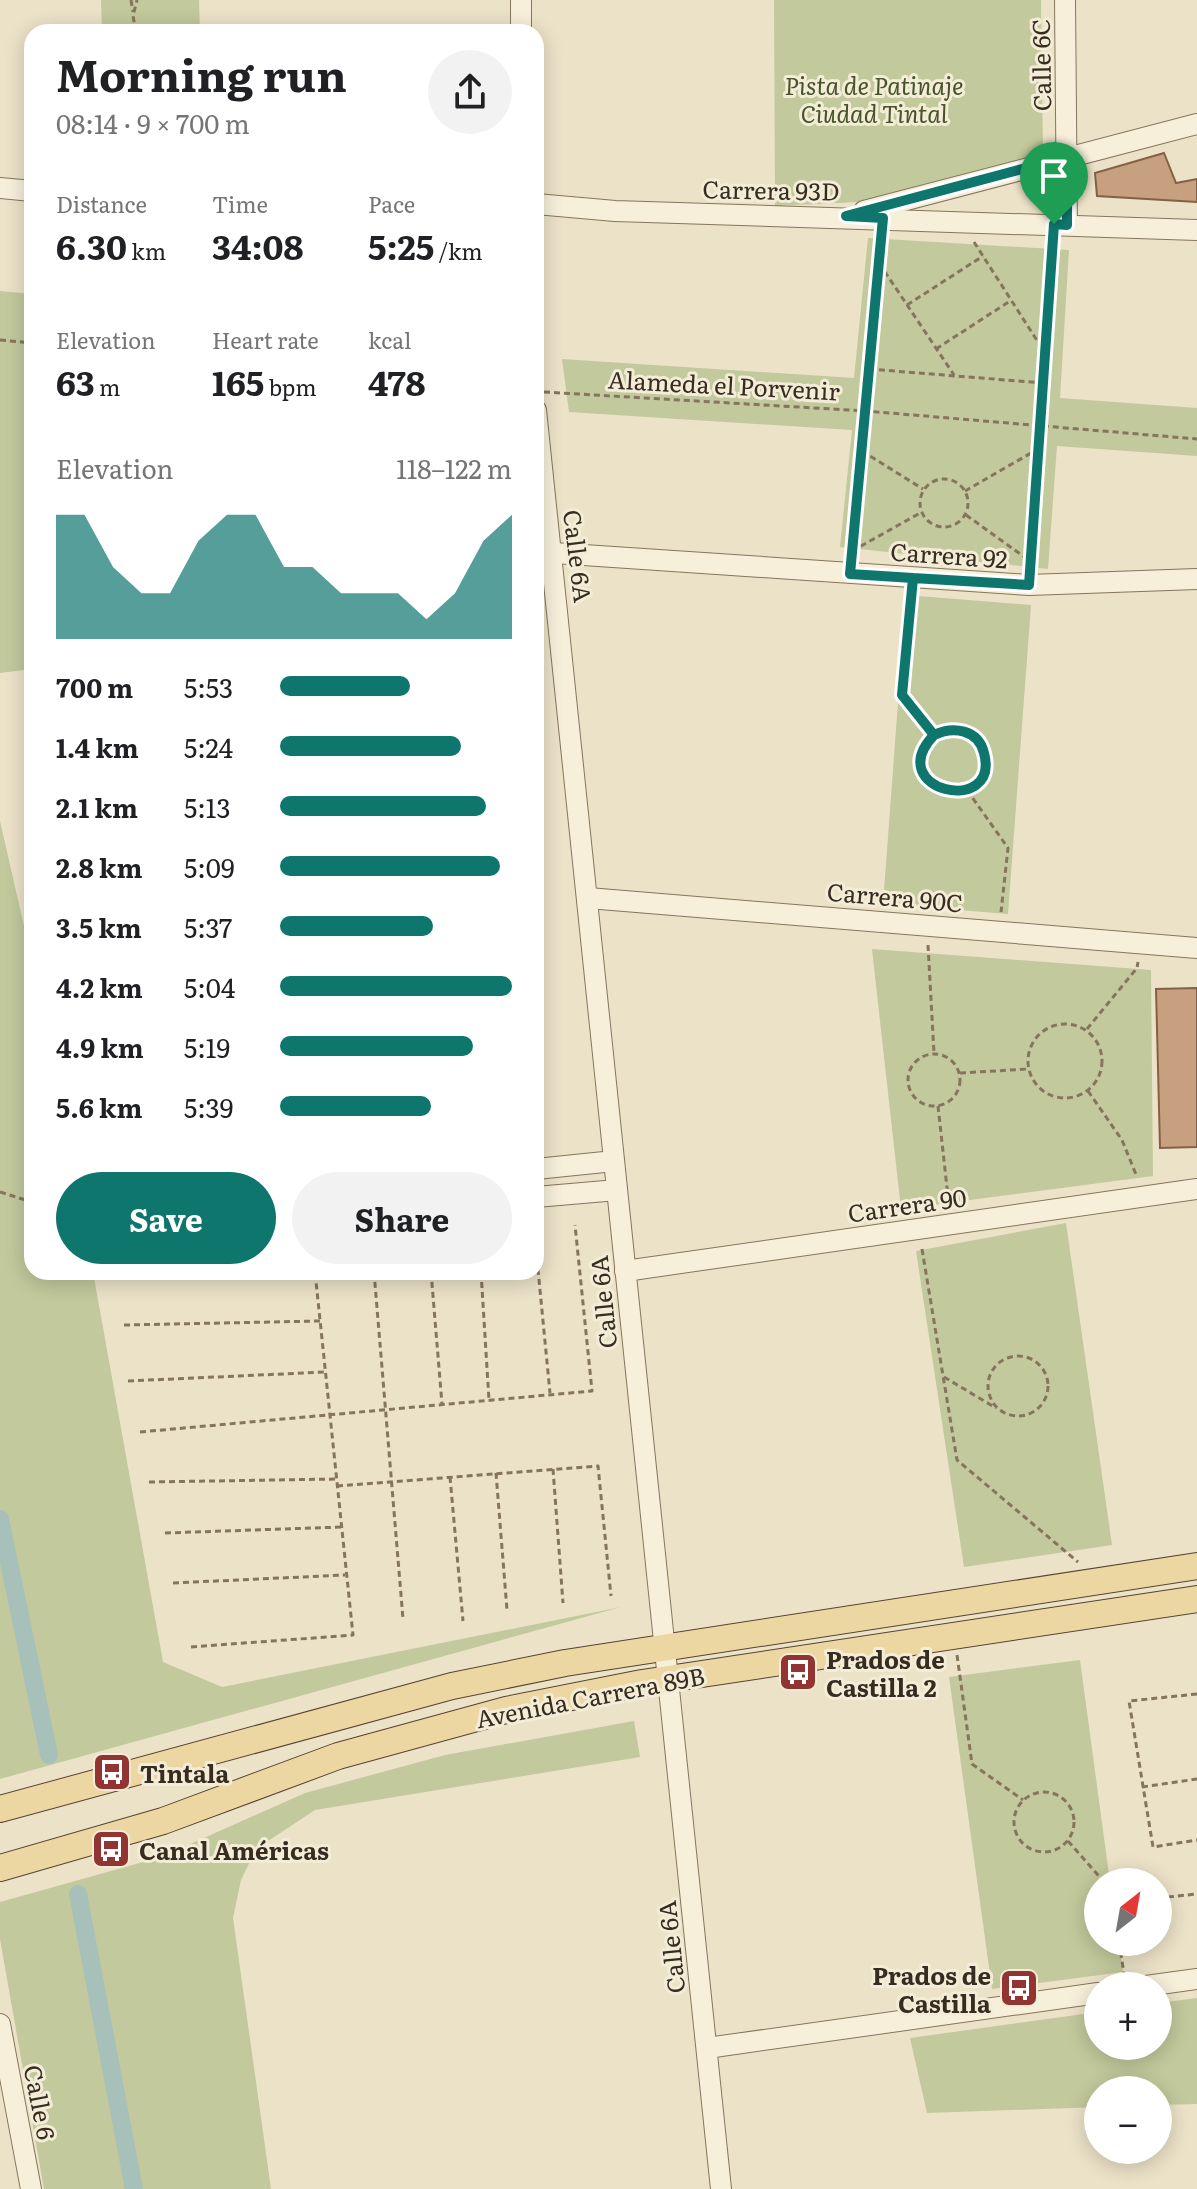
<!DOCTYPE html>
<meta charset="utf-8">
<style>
:root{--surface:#fff;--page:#f2f2f2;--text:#202124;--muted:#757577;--accent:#0f766e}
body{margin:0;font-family:Literata,serif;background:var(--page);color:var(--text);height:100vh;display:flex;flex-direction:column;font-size:30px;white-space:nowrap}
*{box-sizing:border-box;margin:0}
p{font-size:26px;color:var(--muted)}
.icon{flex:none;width:44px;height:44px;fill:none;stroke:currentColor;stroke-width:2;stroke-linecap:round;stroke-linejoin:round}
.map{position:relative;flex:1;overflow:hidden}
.sheet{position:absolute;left:24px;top:24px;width:520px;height:1256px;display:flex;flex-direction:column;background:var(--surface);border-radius:24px;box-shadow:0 4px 20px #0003}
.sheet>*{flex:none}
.needle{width:52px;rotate:31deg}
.tools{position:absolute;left:1084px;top:1868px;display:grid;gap:16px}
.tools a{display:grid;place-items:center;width:88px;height:88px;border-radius:50%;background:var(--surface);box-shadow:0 4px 20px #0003;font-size:40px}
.pin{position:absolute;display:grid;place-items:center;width:68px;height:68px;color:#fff;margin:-82px -34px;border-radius:50% 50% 50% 0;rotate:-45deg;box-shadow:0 0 8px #0007}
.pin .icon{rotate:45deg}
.round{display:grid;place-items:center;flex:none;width:84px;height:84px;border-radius:42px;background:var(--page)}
.overview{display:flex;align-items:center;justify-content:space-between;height:136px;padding:0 32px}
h1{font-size:44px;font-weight:700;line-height:60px}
.stats{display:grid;grid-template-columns:repeat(3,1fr);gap:12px;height:136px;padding:8px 32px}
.stats div{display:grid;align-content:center}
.stats b{font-size:34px;font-weight:700}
.stats small{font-size:22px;font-weight:400}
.stats p{font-size:22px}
.chart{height:224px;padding:16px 32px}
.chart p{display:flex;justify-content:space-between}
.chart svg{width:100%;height:144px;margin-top:8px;fill:var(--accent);opacity:.7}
.action{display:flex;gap:16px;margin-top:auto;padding:16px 32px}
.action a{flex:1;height:92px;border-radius:48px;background:var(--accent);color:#fff;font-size:32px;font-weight:700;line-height:92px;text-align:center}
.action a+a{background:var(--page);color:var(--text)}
ul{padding:0 32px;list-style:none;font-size:26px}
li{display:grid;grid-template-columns:128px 96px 1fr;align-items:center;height:60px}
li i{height:20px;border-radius:10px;background:var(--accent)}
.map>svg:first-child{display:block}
</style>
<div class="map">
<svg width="1197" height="2189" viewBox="0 0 1197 2189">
<rect width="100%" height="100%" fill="#ece2c8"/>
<!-- green -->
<g fill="#c2c99c">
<polygon points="101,0 199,0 200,32 102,32"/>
<polygon points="774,0 1041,0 1043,153 951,182 858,202 775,206"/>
<polygon points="868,238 1069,250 1060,398 1197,408 1197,456 1057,446 1048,569 840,547 852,430 569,412 562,359 854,378"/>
<polygon points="0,291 32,294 32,669 0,673"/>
<polygon points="906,595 1031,605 1008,914 883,904"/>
<polygon points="0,821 32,961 32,1272 93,1272 163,1662 222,1687 621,1607 0,1779"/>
<polygon points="872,949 1151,970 1153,1176 901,1209"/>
<polygon points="1066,1223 1112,1545 964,1567 916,1251"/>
<polygon points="1080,1660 1110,1882 1098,1882 1098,1942 1119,1942 1123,1972 992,1989 949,1677"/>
<polygon points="634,1721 640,1757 315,1810 256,1849 241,1880 233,1918 271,2189 44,2189 0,1939 0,1902 161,1857 305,1793 445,1755"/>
<polygon points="1197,1998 1197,2104 1158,2105 1158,2090 1098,2090 1098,2107 927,2113 910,2038 1098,2012 1098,2046 1158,2046 1158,2003"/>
</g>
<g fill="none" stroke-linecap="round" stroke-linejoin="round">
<!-- canal -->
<g stroke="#a8c0ba" stroke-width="18">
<polyline points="0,1519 49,1755"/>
<polyline points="78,1894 134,2189"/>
</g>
</g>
<!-- building -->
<g fill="#c7a080" stroke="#846045" stroke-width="2">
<polygon points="1164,153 1176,183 1197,179 1197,202 1097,196 1095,173"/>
<polygon points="1197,988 1197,1147 1160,1148 1156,989"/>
</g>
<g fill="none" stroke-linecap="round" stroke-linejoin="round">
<defs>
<g id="minor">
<polyline points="1065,0 1067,225"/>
<polyline points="521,32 521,0"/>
<polyline points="0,188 32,191"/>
<polyline points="536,204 615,211 1197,230"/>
<polyline points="864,211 1197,124"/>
<polyline points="536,410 721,2189"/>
<polyline points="554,553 1029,585 1197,579"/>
<polyline points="588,898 1197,948"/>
<polyline points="536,1169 614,1161"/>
<polyline points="536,1197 617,1190"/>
<polyline points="625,1271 1197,1189"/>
<polyline points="1146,1986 1197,1979"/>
<polyline points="0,2024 31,2189"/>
<polyline points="707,2048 1098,1993"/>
</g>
<g id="major">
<polyline points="0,1809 452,1686 565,1663 1197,1566"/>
<polyline points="0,1868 163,1821 338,1756 506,1710 642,1683 1197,1599"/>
</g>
</defs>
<!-- minor casing -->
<use href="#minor" stroke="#86755e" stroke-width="22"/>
<!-- major casing -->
<use href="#major" stroke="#554332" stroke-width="28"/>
<!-- path -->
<g stroke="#86755e" stroke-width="3" stroke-dasharray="6 4" stroke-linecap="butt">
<polyline points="131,0 133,12"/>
<polyline points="136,32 133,16 137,0"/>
<polyline points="974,242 1045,353"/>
<polyline points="879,263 954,375"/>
<polyline points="907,305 983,256"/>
<polyline points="0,340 32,343"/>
<polyline points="936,349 1010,301"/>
<polyline points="869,369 1043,383"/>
<polyline points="544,392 866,411 1197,439"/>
<polyline points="862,451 923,489"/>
<circle cx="944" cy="503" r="24"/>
<polyline points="965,491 1038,449"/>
<polyline points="966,515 1030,561"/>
<polyline points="852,551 922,512"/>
<polyline points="852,556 881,237"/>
<polyline points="1030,568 1053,244"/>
<polyline points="911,595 902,695 934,735"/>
<circle cx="954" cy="761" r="32"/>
<polyline points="967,790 1008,848 1001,912"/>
<polyline points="928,945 934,1053"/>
<circle cx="1065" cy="1061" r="37"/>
<polyline points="1087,1029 1137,968 1138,962"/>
<circle cx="934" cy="1080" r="26"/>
<polyline points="960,1073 1028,1069"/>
<polyline points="1088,1091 1122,1140 1137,1177"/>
<polyline points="938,1106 949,1206"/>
<polyline points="0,1192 32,1202"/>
<polyline points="536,1249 550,1393"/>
<polyline points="922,1249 957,1460 1078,1562"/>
<polyline points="374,1272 403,1619"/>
<polyline points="431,1272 442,1404"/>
<polyline points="481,1272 489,1400"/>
<polyline points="112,1274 131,1272"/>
<polyline points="124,1325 320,1321"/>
<circle cx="1018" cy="1386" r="30"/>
<polyline points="944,1377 996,1408"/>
<polyline points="128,1381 326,1372"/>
<polyline points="140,1432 592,1391 575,1225"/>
<polyline points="553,1469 563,1603"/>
<polyline points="496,1473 507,1610"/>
<polyline points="450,1477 463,1621"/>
<polyline points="149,1482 337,1479"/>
<polyline points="337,1486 598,1466 611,1596"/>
<polyline points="165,1533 342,1527"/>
<polyline points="173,1583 345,1575"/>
<polyline points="191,1647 353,1635 315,1272"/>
<polyline points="957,1655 972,1764 1023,1800"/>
<polyline points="1197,1694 1129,1701 1153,1847 1197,1840"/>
<polyline points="1142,1787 1197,1779"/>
<circle cx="1044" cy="1822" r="30"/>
<polyline points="1068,1841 1104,1882"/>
<polyline points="1158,1898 1197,1894"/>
<polyline points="1119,1942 1126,1986"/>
</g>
<!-- minor -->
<use href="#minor" stroke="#f7efda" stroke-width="20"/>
<!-- major -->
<use href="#major" stroke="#ecd7a3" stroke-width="26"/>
</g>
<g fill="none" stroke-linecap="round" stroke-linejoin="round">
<defs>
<path id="route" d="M1054,224L1029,585L913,578L902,695L934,735C881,791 1001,817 984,753C978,729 953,726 934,735L902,695L913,578L850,574L883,218L846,216L1067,157V225L1054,224"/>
</defs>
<!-- route casing -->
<use href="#route" stroke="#fff" stroke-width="16"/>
<!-- route -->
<use href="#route" stroke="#0f766e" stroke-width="10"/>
</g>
<!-- icons -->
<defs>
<symbol id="bus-square" viewBox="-11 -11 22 22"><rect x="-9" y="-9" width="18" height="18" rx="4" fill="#913432" stroke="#f3ecd7"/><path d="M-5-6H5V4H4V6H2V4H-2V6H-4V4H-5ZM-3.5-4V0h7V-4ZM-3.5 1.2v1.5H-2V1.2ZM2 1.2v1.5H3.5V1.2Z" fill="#fff"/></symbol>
</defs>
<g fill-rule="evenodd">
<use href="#bus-square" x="776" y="1650" width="44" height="44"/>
<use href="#bus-square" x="90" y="1750" width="44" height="44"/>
<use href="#bus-square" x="89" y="1827" width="44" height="44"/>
<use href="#bus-square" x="997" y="1966" width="44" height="44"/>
</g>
<g text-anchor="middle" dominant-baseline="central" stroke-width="6" stroke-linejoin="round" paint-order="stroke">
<!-- street labels -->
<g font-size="24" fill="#382c21" stroke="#f3ecd7">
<text transform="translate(1040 65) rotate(-91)">Calle 6C</text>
<text transform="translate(771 189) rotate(1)">Carrera 93D</text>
<text transform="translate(724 384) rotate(3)">Alameda el Porvenir</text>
<text transform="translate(949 554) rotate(4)">Carrera 92</text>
<text transform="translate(579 556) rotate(83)">Calle 6A</text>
<text transform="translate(895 896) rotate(5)">Carrera 90C</text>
<text transform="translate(907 1204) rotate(-8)">Carrera 90</text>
<text transform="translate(602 1302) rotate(-96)">Calle 6A</text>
<text transform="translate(590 1696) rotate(-11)">Avenida Carrera 89B</text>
<text transform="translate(670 1947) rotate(-96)">Calle 6A</text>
<text transform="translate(41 2102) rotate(79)">Calle 6</text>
</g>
<!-- park labels -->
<g font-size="24" font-style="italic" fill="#475329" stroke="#f3ecd7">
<text x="874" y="84">Pista de Patinaje<tspan x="874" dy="28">Ciudad Tintal</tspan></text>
</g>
<!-- poi labels -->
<g font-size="24" font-weight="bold" fill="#382c21" stroke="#f3ecd7" text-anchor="start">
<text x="826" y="1658">Prados de<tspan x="826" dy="28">Castilla 2</tspan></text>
<text x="140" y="1772">Tintala</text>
<text x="139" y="1849">Canal Américas</text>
<text x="991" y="1974" text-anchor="end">Prados de<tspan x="991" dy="28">Castilla</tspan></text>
</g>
</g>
</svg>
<div class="tools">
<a><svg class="needle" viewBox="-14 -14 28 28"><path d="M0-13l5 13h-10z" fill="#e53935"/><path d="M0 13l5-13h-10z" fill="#757577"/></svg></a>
<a>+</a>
<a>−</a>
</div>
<div class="pin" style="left:1054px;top:224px;background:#1e9e55"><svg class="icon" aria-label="arrive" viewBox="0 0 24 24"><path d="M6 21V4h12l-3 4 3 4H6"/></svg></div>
<section class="sheet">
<div class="overview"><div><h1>Morning run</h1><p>08:14 · 9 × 700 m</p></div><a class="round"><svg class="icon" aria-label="share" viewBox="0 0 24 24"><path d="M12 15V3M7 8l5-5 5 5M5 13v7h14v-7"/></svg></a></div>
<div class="stats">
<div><p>Distance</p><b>6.30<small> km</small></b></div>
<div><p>Time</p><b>34:08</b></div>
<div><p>Pace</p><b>5:25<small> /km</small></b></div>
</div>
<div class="stats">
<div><p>Elevation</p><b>63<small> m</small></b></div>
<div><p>Heart rate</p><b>165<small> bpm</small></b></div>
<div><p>kcal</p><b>478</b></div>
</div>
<div class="chart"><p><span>Elevation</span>118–122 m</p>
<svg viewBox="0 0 160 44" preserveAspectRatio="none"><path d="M0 44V6L10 6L20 22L30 30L40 30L50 14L60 6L70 6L80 22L90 22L100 30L110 30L120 30L130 38L140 30L150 14L160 6V44z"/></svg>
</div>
<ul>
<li><b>700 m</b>5:53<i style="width:56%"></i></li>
<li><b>1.4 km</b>5:24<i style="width:78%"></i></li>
<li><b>2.1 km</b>5:13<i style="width:89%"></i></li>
<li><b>2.8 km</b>5:09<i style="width:95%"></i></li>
<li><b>3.5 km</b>5:37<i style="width:66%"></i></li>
<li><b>4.2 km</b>5:04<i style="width:100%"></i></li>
<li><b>4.9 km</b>5:19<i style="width:83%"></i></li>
<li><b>5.6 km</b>5:39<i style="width:65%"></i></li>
</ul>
<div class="action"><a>Save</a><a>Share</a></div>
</section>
</div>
